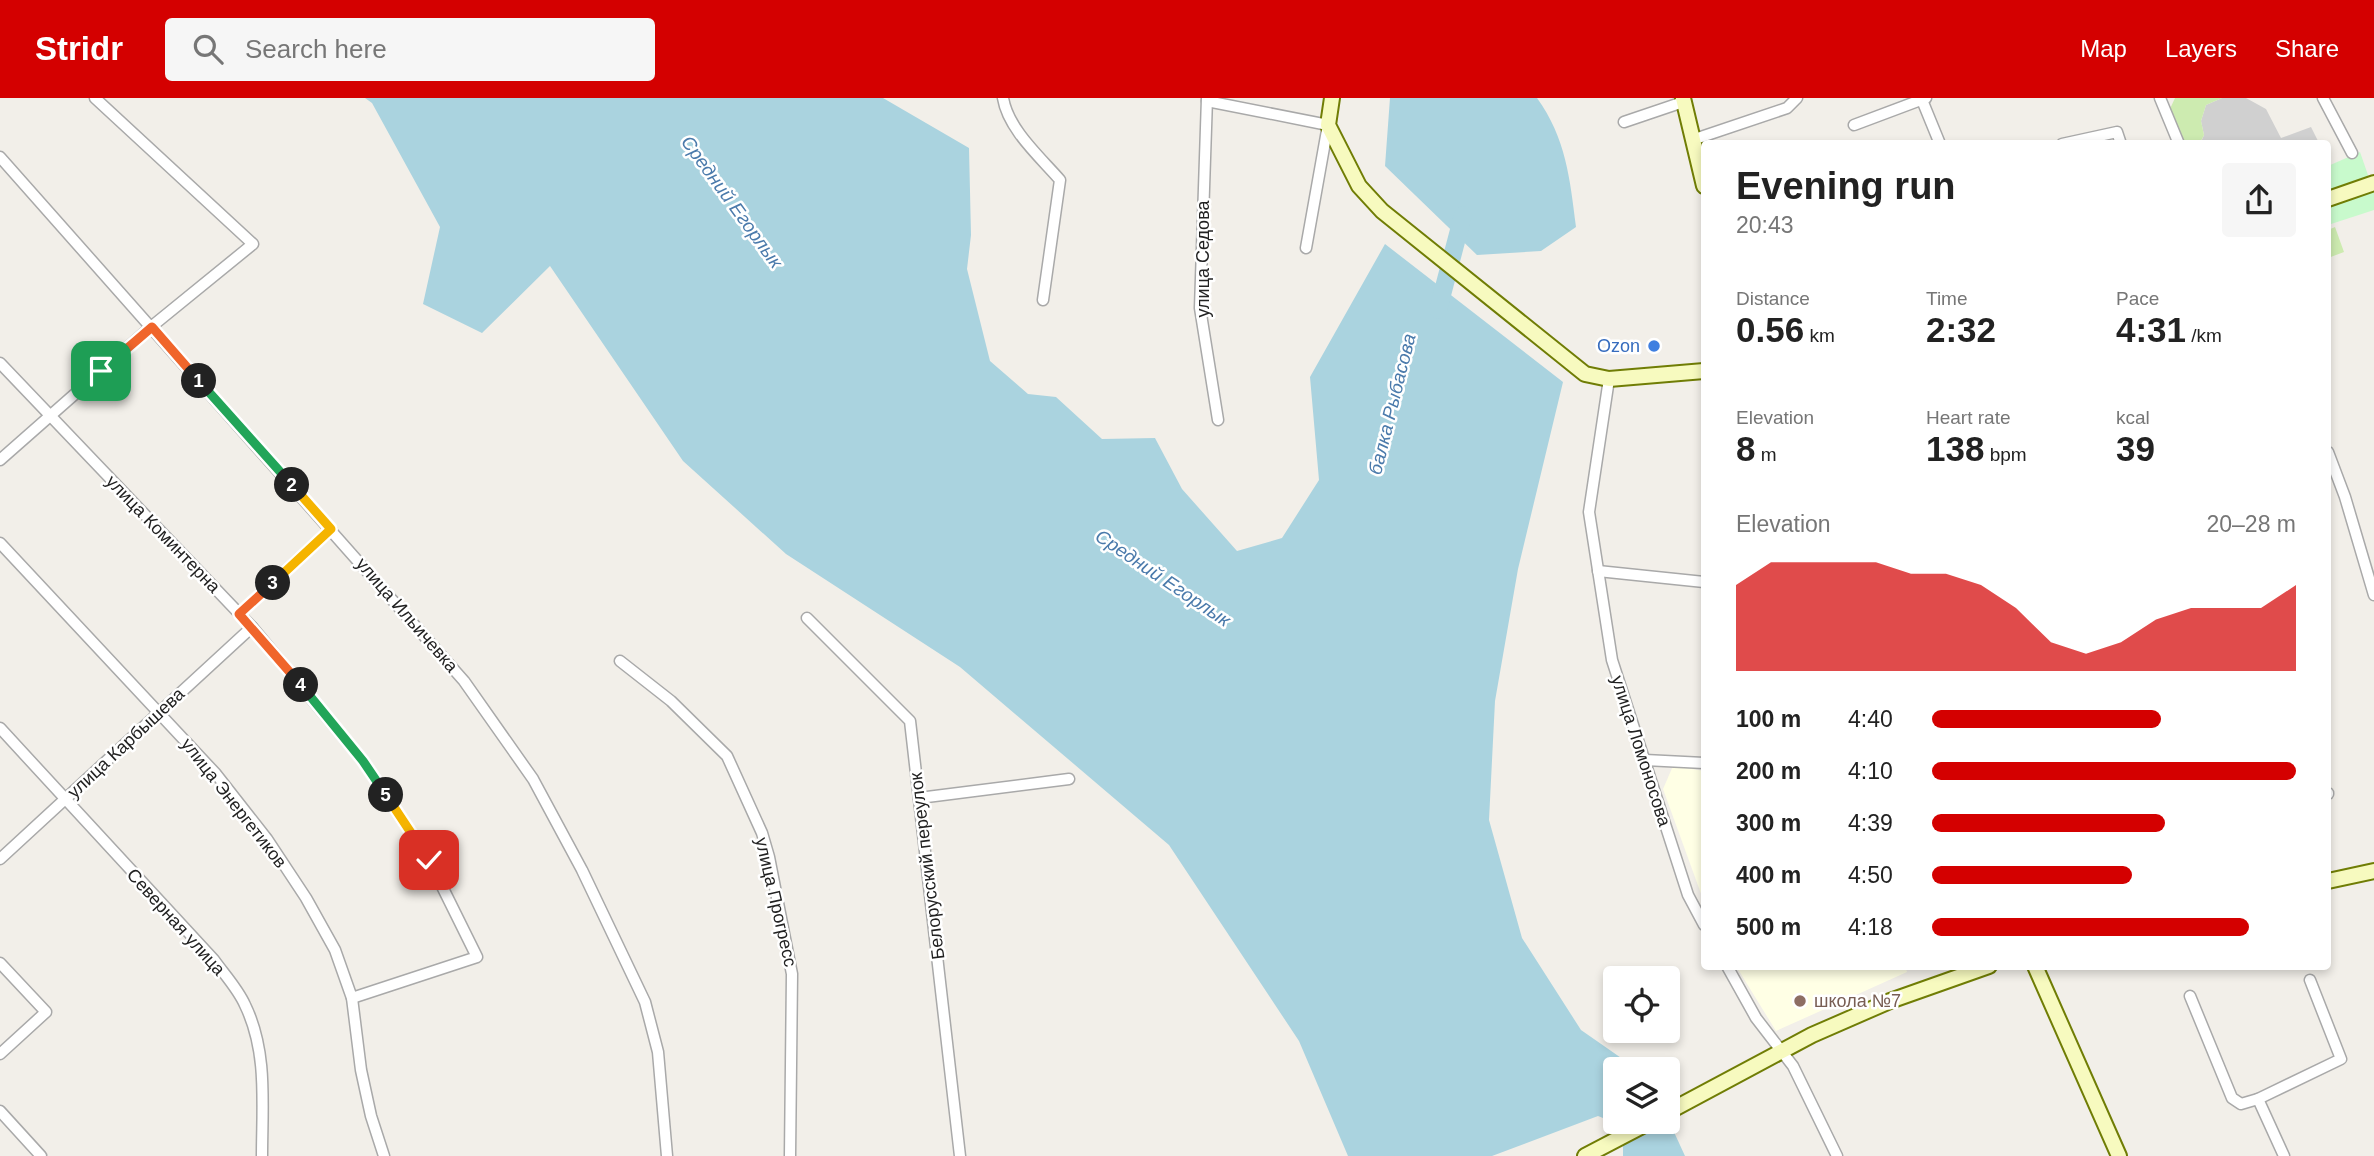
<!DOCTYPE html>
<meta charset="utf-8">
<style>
:root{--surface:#fff;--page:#f6f6f6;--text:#222;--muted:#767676;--accent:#d40000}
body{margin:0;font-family:Arial,sans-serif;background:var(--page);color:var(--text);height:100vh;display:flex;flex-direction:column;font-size:26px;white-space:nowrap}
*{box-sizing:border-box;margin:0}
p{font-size:23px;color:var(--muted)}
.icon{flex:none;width:38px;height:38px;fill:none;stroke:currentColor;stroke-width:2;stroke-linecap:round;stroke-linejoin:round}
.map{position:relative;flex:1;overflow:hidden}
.sheet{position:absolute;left:1701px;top:42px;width:630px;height:830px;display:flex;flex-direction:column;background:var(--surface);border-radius:7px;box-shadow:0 4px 10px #0003}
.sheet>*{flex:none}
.controls{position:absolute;left:1603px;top:868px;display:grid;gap:14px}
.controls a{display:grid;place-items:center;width:77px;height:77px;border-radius:7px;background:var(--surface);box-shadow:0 4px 10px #0003;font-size:35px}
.pin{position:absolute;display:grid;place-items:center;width:60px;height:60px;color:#fff;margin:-30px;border-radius:14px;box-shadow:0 4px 10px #0006}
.km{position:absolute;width:35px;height:35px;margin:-18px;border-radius:50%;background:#222;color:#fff;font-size:19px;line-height:35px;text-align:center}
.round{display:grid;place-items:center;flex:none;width:74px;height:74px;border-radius:7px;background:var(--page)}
.headline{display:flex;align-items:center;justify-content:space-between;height:119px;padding:0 35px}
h1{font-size:38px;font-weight:700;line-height:52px}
.metrics{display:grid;grid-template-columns:repeat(3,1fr);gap:10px;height:119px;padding:7px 35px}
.metrics div{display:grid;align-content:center}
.metrics b{font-size:35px;font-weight:700}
.metrics small{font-size:19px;font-weight:400}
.metrics p{font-size:19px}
.chart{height:196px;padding:14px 35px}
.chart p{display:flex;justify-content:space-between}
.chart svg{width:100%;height:126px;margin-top:7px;fill:var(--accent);opacity:.7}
ul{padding:0 35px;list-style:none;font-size:23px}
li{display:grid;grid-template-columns:112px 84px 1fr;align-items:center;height:52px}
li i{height:18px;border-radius:9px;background:var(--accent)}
header{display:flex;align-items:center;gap:42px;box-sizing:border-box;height:98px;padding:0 35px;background:var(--accent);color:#fff}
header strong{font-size:33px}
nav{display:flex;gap:38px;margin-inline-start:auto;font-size:24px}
.search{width:490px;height:63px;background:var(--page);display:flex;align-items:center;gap:18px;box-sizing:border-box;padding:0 24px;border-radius:7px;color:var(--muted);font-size:26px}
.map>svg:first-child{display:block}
</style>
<header>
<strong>Stridr</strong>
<div class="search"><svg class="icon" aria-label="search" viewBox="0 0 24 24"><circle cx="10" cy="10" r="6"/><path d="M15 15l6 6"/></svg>Search here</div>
<nav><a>Map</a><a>Layers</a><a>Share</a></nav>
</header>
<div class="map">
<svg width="2374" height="1058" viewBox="0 0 2374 1058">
<rect width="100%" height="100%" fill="#f2efe9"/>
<!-- education -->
<g fill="#ffffe5">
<polygon points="1673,668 1704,673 1704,804 1663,691"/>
<polygon points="1736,868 1905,868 1907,874 1776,933"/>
</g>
<!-- religious -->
<polygon fill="#d0d0d0" points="2222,0 2246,0 2266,11 2281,40 2311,29 2319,45 2200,46 2204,37 2201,23 2206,7"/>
<!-- grass -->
<g fill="#cdebb0">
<polygon points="2175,0 2222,0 2206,7 2201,23 2204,37 2200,45 2184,45 2169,13"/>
<polygon points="2335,129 2344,154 2328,160 2328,132"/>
</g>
<!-- park -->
<g fill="#c8facc">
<polygon points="2360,54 2368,77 2365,81 2328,94 2328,68"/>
<polygon points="2369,91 2374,93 2374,112 2328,127 2328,106"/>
</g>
<!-- water -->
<g fill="#aad3df">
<polygon points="365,0 883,0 969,50 971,137 967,171 990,263 1028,296 1056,299 1102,341 1155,340 1182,391 1237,453 1282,440 1319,382 1310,279 1385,146 1563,284 1518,471 1495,603 1489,722 1522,840 1581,932 1637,971 1615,971 1615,1024 1668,1024 1668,1021 1685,1058 1623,1058 1623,1046 1613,1024 1598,1018 1492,1058 1348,1058 1299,943 1169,747 960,569 786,456 683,363 550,168 482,235 423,206 440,129 372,5"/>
<path d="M1390,0H1537C1566,40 1570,81 1576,129L1541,153L1477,157L1385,68Z"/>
</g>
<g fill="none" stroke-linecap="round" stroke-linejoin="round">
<!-- river -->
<polyline stroke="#aad3df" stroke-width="18" points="1438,212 1463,117"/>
<defs>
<g id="street">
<path d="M1003,0C1008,31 1040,59 1060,82L1043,202"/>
<polyline points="1207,0 1200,210 1218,322"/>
<polyline points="2160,0 2179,46"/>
<polyline points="2323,0 2352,55"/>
<polyline points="1922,2 1940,46"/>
<polyline points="1207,3 1328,27 1306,150"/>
<polyline points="1624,24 1683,4"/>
<polyline points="1854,27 1926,0"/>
<polyline points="1692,42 1787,10 1797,0"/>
<polyline points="2062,46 2117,34 2121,46"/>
<polyline points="0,59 464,583 533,681 582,772 645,904 658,954 667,1058"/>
<polyline points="0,265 252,529 363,663 429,762 477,859 352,900"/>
<polyline points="1609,281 1589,414 1612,562 1688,797 1704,827"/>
<polyline points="2328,354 2345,399 2374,497"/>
<polyline points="0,362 151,229 253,146 95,0"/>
<polyline points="0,445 216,676 267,741 306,800 335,852 352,900 361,972 371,1018 384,1058"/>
<polyline points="1598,473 1704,484"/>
<polyline points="239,516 331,431"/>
<polyline points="807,520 910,623 960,1058"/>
<polyline points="620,563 671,603 727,658 762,735 769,759 792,876 790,1058"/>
<path d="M0,630L214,862C224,876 238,891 245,907C268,954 262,1007 262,1058"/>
<polyline points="1645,662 1704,665"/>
<polyline points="2328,695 2328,696"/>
<polyline points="919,700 1069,681"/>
<polyline points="0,761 252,529"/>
<polyline points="0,865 46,914 0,956"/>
<polyline points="1727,868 1756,920 1793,968 1837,1058"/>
<polyline points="2190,898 2232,1000 2241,1006 2258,1001 2341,961 2310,882"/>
<polyline points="2258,1001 2284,1058"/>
<polyline points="0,1013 41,1058"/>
</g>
<g id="secondary">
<polyline points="1332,0 1328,27 1359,88 1382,113 1585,276 1609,281 1704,273"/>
<polyline points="1683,0 1704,88"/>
<polyline points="2328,101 2374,85"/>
<polyline points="2328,783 2374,773"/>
<polyline points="2035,868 2119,1058"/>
<polyline points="1668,1014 1812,937 1890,903 1989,868"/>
<polyline points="1585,1058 1650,1024"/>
</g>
</defs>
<!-- street casing -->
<use href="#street" stroke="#a9a9a9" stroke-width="13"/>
<!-- secondary casing -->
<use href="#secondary" stroke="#707d05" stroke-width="18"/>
<!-- street -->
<use href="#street" stroke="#fff" stroke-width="10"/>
<!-- secondary -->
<use href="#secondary" stroke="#f7fabf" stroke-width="14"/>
</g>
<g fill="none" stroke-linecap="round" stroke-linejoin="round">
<defs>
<polyline id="split-1" points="101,273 152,229 199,283"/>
<polyline id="split-2" points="199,283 292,387"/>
<polyline id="split-3" points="273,485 331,431 292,387"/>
<polyline id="split-4" points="273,485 239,516 301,587"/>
<polyline id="split-5" points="301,587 363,663 386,697"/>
<polyline id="split-6" points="386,697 429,762"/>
</defs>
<!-- split-1 casing -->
<use href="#split-1" stroke="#fff" stroke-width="14"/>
<!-- split-2 casing -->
<use href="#split-2" stroke="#fff" stroke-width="14"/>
<!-- split-3 casing -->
<use href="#split-3" stroke="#fff" stroke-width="14"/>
<!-- split-4 casing -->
<use href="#split-4" stroke="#fff" stroke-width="14"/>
<!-- split-5 casing -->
<use href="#split-5" stroke="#fff" stroke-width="14"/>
<!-- split-6 casing -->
<use href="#split-6" stroke="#fff" stroke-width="14"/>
<!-- split-1 -->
<use href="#split-1" stroke="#f0652b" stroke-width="9"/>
<!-- split-2 -->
<use href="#split-2" stroke="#22a559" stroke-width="9"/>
<!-- split-3 -->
<use href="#split-3" stroke="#f5b400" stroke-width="9"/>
<!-- split-4 -->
<use href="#split-4" stroke="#f0652b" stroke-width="9"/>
<!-- split-5 -->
<use href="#split-5" stroke="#22a559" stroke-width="9"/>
<!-- split-6 -->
<use href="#split-6" stroke="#f5b400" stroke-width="9"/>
</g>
<!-- markers -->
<circle fill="#3f7fe0" stroke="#fff" stroke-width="2.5" cx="1654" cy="248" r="7"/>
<circle fill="#8d6e63" stroke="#fff" stroke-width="2.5" cx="1800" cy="903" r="7"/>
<g text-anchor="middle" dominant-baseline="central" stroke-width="5" stroke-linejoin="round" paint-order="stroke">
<!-- street labels -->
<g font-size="18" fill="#222" stroke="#fff">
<text transform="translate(1203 161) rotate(-90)">улица Седова</text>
<text transform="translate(163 436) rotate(46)">улица Коминтерна</text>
<text transform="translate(407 517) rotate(49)">улица Ильичевка</text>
<text transform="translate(126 645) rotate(-43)">улица Карбышева</text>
<text transform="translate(1641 653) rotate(72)">улица Ломоносова</text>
<text transform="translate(234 705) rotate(52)">улица Энергетиков</text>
<text transform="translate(927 768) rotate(-97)">Белорусский переулок</text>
<text transform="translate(776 804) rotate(77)">улица Прогресс</text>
<text transform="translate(176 824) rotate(48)">Северная улица</text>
</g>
<!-- shop labels -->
<g font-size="18" fill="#366cbe" stroke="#fff" text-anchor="end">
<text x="1640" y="248">Ozon</text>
</g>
<!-- education labels -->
<g font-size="18" fill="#785e54" stroke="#fff" text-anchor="start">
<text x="1814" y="903">школа №7</text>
</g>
<!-- water labels -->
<g font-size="19" font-style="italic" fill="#4a7aab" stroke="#fff">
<text transform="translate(732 104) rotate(54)">Средний Егорлык</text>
<text transform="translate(1392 306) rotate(-76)">балка Рыбасова</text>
<text transform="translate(1163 480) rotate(34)">Средний Егорлык</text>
</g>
</g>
</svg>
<div class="controls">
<a><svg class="icon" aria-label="locate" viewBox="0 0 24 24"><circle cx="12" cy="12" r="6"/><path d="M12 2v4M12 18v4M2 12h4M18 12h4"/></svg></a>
<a><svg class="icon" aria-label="layers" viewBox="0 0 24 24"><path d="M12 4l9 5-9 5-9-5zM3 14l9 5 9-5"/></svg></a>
</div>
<div class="pin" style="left:101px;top:273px;background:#1e9e55"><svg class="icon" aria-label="arrive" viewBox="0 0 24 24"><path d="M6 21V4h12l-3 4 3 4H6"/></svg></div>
<div class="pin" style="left:429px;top:762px;background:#d93025"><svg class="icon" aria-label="check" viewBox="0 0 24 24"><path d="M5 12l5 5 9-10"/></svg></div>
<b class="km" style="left:199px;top:283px">1</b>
<b class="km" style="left:292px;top:387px">2</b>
<b class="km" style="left:273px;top:485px">3</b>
<b class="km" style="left:301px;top:587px">4</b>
<b class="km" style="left:386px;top:697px">5</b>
<section class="sheet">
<div class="headline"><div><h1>Evening run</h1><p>20:43</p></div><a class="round"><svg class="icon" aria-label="share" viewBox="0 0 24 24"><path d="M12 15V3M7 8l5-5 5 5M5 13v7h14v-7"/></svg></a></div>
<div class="metrics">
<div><p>Distance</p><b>0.56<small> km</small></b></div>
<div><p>Time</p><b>2:32</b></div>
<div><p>Pace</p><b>4:31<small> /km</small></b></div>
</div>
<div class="metrics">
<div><p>Elevation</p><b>8<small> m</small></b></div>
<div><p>Heart rate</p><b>138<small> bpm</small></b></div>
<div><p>kcal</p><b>39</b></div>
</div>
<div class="chart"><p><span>Elevation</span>20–28 m</p>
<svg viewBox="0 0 160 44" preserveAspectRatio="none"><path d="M0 44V14L10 6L20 6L30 6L40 6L50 10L60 10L70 14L80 22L90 34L100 38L110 34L120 26L130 22L140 22L150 22L160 14V44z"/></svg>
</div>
<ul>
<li><b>100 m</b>4:40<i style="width:63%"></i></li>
<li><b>200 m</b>4:10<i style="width:100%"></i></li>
<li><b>300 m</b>4:39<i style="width:64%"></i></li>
<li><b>400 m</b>4:50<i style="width:55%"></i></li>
<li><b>500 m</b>4:18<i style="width:87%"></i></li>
</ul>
</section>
</div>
